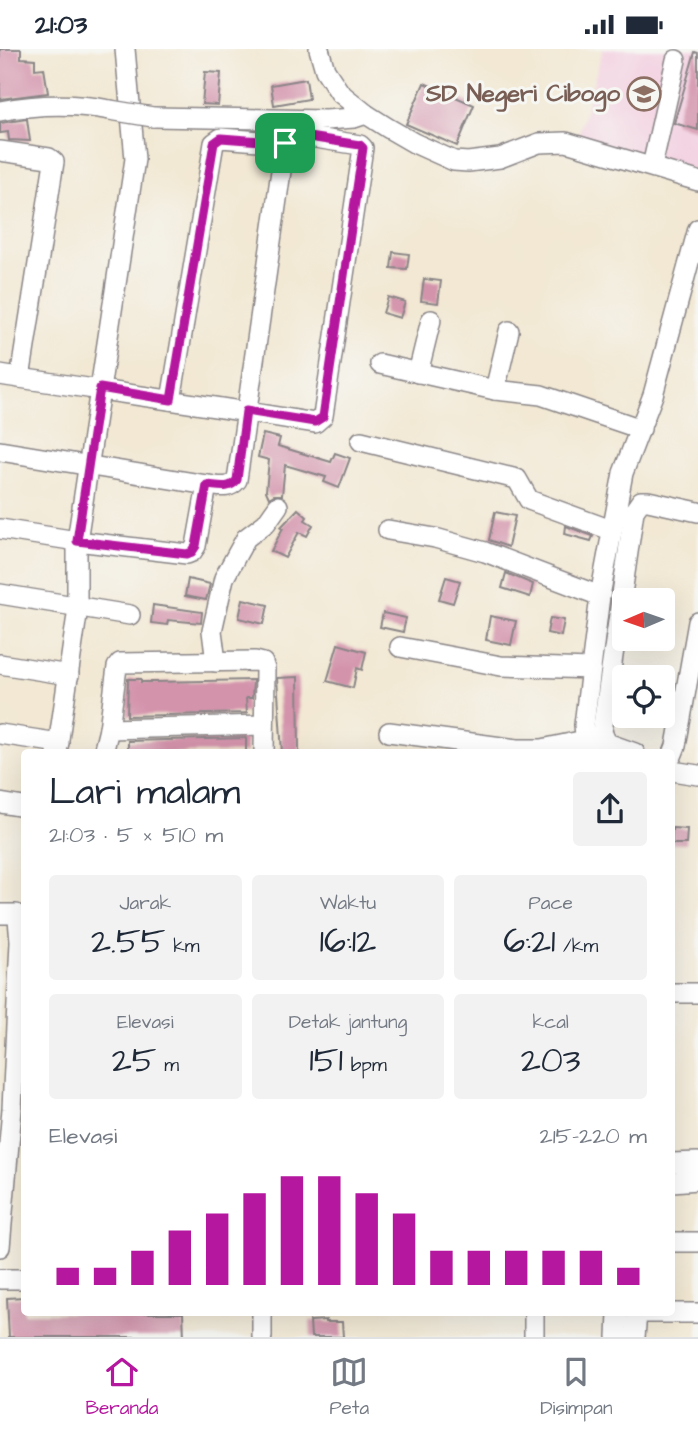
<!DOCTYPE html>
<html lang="id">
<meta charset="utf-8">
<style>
:root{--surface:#fff;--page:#f2f2f3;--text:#1f2937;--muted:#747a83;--line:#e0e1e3;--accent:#b5179e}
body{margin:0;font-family:"Architects Daughter",sans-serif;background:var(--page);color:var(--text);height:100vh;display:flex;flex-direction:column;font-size:26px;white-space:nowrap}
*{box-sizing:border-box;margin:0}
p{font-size:23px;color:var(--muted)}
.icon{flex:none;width:38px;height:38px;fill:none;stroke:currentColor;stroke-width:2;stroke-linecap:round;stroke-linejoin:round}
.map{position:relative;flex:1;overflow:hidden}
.sheet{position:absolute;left:21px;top:700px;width:654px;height:567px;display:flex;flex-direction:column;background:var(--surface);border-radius:7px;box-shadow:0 7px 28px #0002}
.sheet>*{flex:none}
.needle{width:46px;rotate:268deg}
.buttons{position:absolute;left:612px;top:539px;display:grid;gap:14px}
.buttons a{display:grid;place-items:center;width:63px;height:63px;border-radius:7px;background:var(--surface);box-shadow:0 7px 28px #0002;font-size:35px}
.pin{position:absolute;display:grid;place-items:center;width:60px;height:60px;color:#fff;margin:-30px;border-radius:14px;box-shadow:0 4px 10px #0006}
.round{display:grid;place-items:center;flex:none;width:74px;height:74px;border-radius:7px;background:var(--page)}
.head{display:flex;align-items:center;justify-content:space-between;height:119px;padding:0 28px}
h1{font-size:38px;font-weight:600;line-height:52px}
.metrics{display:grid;grid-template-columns:repeat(3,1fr);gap:10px;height:119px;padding:7px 28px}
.metrics div{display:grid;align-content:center;border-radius:7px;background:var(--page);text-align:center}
.metrics b{font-size:35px;font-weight:600}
.metrics small{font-size:19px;font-weight:400}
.metrics p{font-size:19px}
.chart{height:196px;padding:14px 28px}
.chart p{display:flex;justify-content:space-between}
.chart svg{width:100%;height:126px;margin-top:7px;stroke:var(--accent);stroke-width:6}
.status{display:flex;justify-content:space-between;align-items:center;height:49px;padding:0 35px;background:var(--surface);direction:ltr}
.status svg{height:19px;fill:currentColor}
.tabs{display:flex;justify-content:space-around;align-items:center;height:98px;border-top:2px solid var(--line);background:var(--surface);font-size:19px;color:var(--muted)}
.tabs a{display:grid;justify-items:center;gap:4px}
.tabs .active{color:var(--accent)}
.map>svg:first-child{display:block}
</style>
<div class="status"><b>21:03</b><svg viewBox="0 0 49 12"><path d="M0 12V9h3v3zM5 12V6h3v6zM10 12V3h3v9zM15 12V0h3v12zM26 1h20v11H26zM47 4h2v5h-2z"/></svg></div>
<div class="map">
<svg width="698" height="1288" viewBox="0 0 698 1288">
<rect width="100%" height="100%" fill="#f6f6f2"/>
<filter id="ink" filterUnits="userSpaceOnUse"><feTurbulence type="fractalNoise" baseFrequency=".0143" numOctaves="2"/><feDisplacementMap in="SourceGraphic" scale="14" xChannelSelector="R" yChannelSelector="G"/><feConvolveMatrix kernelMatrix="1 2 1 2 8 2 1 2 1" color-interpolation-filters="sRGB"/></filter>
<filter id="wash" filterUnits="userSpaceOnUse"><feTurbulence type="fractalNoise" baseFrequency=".00686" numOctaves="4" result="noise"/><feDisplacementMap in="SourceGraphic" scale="28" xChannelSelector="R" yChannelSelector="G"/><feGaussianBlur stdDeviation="1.57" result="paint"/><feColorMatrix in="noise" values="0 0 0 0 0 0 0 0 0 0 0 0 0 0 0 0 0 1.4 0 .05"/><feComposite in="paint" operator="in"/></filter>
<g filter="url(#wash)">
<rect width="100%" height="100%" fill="#f2e8d3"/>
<!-- built -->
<polygon fill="#f3cfe0" points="603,0 698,0 698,122 577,90"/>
<g id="blocks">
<!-- building -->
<g fill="#d393ab">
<polygon points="0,0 21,0 21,9 35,10 35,20 44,19 48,44 0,50"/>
<polygon points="695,3 698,4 698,81 674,74"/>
<polygon points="205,23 221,24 218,56 202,55"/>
<polygon points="306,30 309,50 274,56 271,36"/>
<polygon points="424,34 474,56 457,97 406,75"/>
<polygon points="27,70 30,92 9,91 8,83 0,84 0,74"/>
<polygon points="393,203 409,205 407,220 391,219"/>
<polygon points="424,230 441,232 438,254 421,252"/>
<polygon points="388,248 405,253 400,269 383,264"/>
<polygon points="263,385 280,389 278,397 331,413 335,404 350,409 339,439 324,433 326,428 285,416 282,446 274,446 269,449 266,442 269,411 258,408"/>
<polygon points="298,460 307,468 305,471 313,476 307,487 299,483 285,509 271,502 283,479 281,478"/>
<polygon points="495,463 515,467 508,498 489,491"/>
<polygon points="566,477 593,487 591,492 565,485"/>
<polygon points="506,524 533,535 530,548 502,539"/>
<polygon points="446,528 460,532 453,554 439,550"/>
<polygon points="188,530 210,535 206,551 185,547"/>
<polygon points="243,550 268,556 264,575 239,569"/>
<polygon points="153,556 202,563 201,574 168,571 167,576 151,574"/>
<polygon points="383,564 406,569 403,583 380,578"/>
<polygon points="490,567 516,572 511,596 486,591"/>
<polygon points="550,569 564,571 561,587 547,584"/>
<polygon points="338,595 366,603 362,621 357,619 353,639 327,632"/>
<polygon points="298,628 299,704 282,704 277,629"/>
<polygon points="128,630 141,630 141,633 156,633 253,631 252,649 246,649 247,664 127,667"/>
<polygon points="246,689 246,704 128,704 128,692"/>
<polygon points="672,779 687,780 686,795 672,795"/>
<polygon points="24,1248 24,1264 183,1264 184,1288 9,1288 7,1249"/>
<polygon points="326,1271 326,1273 342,1273 343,1288 311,1288 310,1272"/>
</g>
</g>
</g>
<g filter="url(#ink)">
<use href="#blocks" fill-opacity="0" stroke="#8a8587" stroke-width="2"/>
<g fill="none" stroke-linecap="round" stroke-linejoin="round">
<defs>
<g id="minor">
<polyline points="319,0 325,21 340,44 366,65 388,79 414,94 454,112 468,113 500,109 539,94 566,93 698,132"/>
<path d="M0,62C37,55 73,54 110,61"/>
<polyline points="153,68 326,71 354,69 366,65"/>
<polyline points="0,102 49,109 54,113 20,329"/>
<polyline points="652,117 676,11"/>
<polyline points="380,315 495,341 541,346 641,380"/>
<polyline points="418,324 431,271"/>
<path d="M0,326C105,342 210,356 315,374L323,367L363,99L360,96L296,86L285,94L237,431C229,441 219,437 207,436L0,402"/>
<polyline points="495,341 509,282"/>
<polyline points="171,351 214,94 221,89 285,94"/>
<polyline points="361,392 517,430 529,451 611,481"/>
<polyline points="0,480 77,492 187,505 192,503 196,497 207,436"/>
<polyline points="388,481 435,489 485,503 600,547"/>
<polyline points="0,545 130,566"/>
<polyline points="400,598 501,617 591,620"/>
<polyline points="216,613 212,582 224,529 246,489 266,474 278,457"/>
<polyline points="0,615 69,626"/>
<polyline points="109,680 264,676"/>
<polyline points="389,683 517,700 542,700 585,691"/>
<polyline points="0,685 59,694"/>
<polyline points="57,704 77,566 77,492 135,110 125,0"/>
<polyline points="103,704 109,680 117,618 120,614 255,612 263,614 265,620 264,704"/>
<path d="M602,704C587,698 585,691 584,676L600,547L623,424L653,346L698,180"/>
<polyline points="635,704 607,694 602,683 634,462 641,452 648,452 698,463"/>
<polyline points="672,707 676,697 698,573"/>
<polyline points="672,722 698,726"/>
<polyline points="0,754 24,758"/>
<polyline points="0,865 16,865 18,870 20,893 12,1060 0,1198"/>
<polyline points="672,944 698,944"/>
<polyline points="672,1114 698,1113"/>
<polyline points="672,1133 698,1131"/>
<polyline points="672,1193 698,1193"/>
<polyline points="0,1230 24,1230"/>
<polyline points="262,1264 262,1288"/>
<polyline points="637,1264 698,1264"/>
<polyline points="534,1288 534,1264"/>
<polyline points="617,1288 618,1264"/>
<polyline points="635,1288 637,1264"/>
</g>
</defs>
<!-- minor casing -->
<use href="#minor" stroke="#8a8587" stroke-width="22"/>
<!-- minor -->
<use href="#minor" stroke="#fff" stroke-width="19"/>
<defs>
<polyline id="minor-bridge" points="110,61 153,68"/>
</defs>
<!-- minor-bridge casing -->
<use href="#minor-bridge" stroke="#8a8587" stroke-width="22" stroke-linecap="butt"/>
<!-- minor-bridge -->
<use href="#minor-bridge" stroke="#fff" stroke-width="19"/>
</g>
</g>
<g fill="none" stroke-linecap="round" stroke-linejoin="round" filter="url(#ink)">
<defs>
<path id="route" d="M296,86L360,96L363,99L323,368L315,373L246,362L237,431C229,441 219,437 207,436L196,497L192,503L187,505L77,492L100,339L171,351L214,94L221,89L285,94Z"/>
</defs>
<!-- route casing -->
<use href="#route" stroke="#fff" stroke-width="14"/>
<!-- route -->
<use href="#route" stroke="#b5179e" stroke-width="9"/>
</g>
<!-- icons -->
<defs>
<symbol id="school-ring" viewBox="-11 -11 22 22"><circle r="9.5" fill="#f6f6f2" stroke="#8d6e63" stroke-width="1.5"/><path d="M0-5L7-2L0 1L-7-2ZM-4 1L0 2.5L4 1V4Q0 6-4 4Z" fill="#8d6e63"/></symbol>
</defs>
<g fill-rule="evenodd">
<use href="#school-ring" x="625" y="26" width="38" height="38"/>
</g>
<g text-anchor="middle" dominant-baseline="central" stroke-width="6" stroke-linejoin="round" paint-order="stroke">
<!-- education labels -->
<g font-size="24" font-weight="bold" fill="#785e54" stroke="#f6f6f2" text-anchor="end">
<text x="620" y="45">SD Negeri Cibogo</text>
</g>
</g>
</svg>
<div class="buttons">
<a><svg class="needle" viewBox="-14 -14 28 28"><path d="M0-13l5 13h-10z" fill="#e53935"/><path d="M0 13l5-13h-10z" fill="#747a83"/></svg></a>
<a><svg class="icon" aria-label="locate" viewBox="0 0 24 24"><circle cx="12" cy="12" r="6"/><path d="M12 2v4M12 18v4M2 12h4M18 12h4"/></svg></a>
</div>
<div class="pin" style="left:285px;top:94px;background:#1e9e55"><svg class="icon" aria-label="arrive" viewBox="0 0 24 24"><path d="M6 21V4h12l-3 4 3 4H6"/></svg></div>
<section class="sheet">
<div class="head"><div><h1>Lari malam</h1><p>21:03 · 5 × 510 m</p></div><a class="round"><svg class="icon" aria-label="share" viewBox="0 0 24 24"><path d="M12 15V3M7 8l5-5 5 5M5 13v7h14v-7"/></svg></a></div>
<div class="metrics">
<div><p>Jarak</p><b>2.55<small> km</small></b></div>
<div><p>Waktu</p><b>16:12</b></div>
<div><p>Pace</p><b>6:21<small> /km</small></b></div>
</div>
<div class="metrics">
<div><p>Elevasi</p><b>25<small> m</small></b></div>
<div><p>Detak jantung</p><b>151<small> bpm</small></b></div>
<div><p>kcal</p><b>203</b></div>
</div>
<div class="chart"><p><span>Elevasi</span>215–220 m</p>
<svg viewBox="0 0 160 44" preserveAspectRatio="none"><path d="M5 44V38M15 44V38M25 44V32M35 44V25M45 44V19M55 44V12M65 44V6M75 44V6M85 44V12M95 44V19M105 44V32M115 44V32M125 44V32M135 44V32M145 44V32M155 44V38"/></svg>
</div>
</section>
</div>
<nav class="tabs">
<a class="active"><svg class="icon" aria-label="home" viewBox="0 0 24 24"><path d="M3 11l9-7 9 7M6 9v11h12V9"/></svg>Beranda</a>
<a><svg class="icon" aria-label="map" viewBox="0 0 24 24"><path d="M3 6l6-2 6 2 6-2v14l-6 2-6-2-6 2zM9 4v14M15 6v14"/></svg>Peta</a>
<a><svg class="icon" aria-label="saved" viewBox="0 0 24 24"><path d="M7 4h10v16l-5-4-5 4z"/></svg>Disimpan</a>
</nav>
